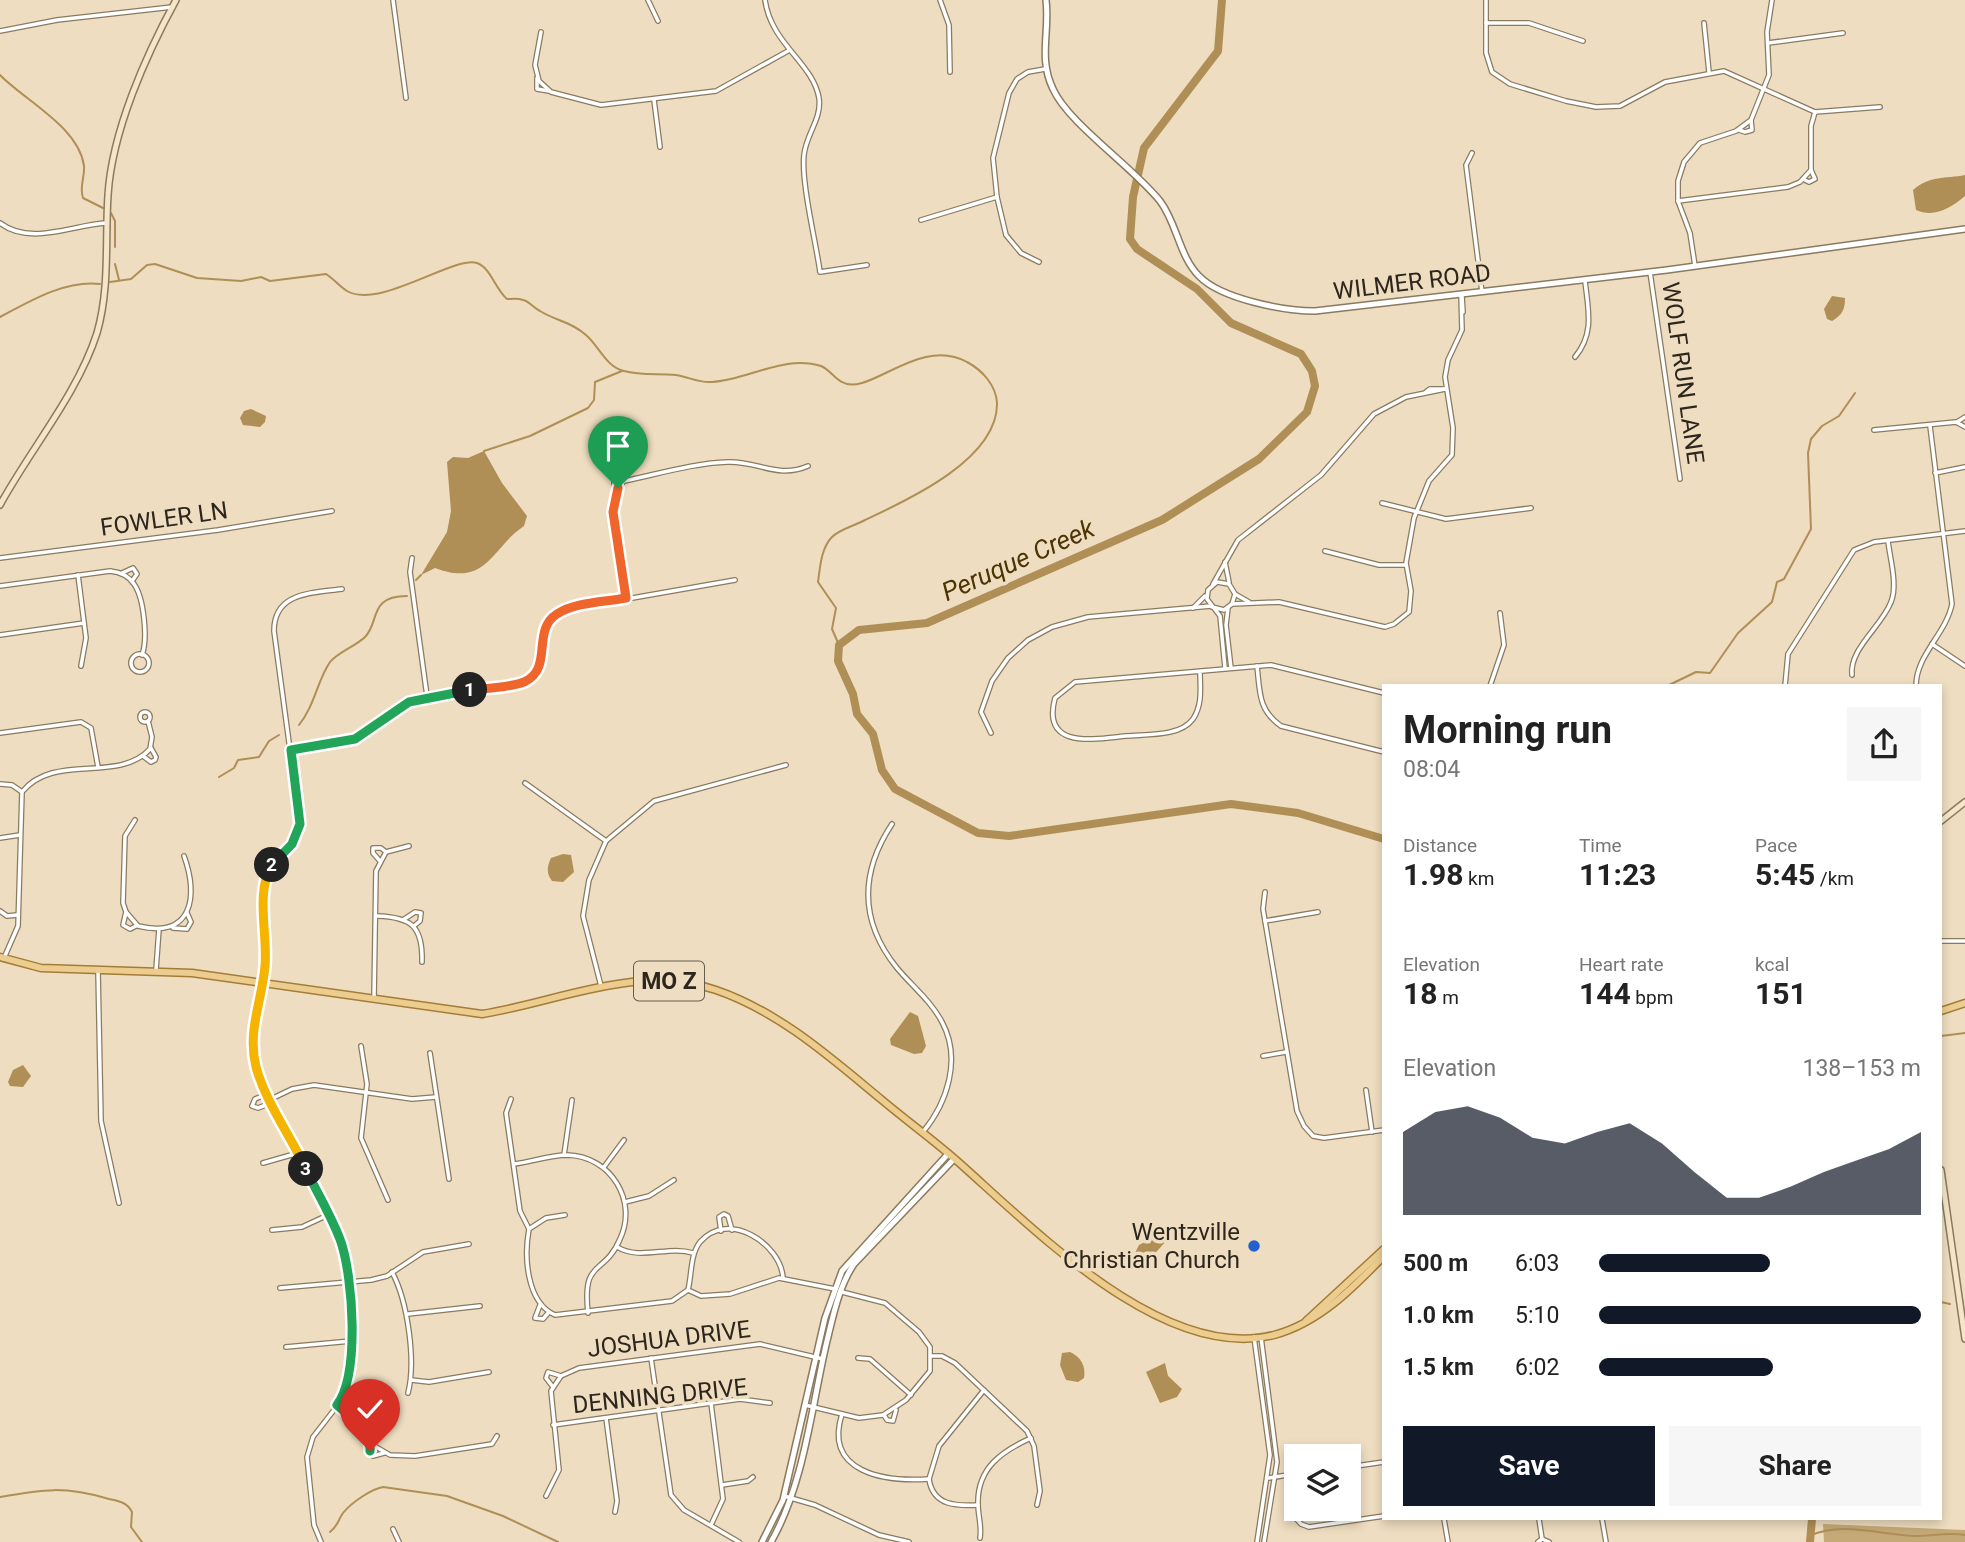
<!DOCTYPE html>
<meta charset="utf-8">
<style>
:root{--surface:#fff;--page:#f6f6f6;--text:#222;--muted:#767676;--accent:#111827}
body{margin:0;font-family:Roboto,sans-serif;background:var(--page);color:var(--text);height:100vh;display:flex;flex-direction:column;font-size:26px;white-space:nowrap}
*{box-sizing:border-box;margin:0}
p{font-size:23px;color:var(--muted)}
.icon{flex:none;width:38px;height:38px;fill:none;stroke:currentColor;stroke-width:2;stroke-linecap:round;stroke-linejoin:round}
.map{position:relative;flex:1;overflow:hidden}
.side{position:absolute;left:1382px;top:684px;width:560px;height:836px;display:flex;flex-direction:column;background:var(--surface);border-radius:0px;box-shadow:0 4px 10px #0003}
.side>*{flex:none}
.fabs{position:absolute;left:1284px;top:1444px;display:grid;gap:14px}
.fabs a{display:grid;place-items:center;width:77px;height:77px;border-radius:0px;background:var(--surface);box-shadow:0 4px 10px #0003;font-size:35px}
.pin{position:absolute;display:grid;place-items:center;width:60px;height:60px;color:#fff;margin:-72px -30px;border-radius:50% 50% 50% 0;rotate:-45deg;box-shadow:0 0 7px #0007}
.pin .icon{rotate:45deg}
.km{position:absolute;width:35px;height:35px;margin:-18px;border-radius:50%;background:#222;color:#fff;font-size:19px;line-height:35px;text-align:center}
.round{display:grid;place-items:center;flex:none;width:74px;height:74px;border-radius:0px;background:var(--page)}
.head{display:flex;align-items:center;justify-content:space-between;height:119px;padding:0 21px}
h1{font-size:38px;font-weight:700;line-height:52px}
.figures{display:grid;grid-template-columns:repeat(3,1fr);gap:10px;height:119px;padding:7px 21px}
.figures div{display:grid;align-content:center}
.figures b{font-size:30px;font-weight:700}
.figures small{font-size:19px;font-weight:400}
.figures p{font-size:19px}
.chart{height:196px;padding:14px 21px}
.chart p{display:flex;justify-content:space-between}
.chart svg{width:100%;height:126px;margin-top:7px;fill:var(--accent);opacity:.7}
.action{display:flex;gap:14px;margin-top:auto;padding:14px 21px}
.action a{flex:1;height:80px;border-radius:0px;background:var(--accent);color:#fff;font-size:28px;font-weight:700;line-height:80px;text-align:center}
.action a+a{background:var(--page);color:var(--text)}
ul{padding:0 21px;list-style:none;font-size:23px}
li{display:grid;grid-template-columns:112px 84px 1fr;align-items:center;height:52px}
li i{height:18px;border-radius:9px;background:var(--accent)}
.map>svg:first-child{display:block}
</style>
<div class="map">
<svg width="1965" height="1542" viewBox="0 0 1965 1542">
<rect width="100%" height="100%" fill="#eeddc0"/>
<!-- green -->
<polygon fill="#c5a977" points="1823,1524 1965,1530 1965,1542 1824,1542"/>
<!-- water -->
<g fill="#af8f55">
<path d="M1965,175V196C1951,208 1934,218 1916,210L1913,190C1930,175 1945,179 1965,175Z"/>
<path d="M1832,296L1845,298C1845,310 1842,315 1832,321L1827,319L1824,309Z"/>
<polygon points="251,409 266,416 265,422 260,427 243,425 240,418 244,411"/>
<path d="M484,451L502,483L527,516L524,526C492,547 487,588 435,568L421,575L447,532L451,511L447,462L453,457L468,458Z"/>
<path d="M563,854L571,855L574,872L563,882L552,881C546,873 547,867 551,858Z"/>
<polygon points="910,1012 918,1016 926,1046 922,1053 914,1054 891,1045 890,1039"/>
<polygon points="23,1065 31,1076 23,1087 10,1086 8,1082 13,1070"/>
<polygon points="1165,1232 1168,1239 1148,1261 1131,1261 1139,1245"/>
<path d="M1070,1352C1081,1357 1086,1366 1084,1378L1078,1382L1066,1380L1060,1365L1062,1353Z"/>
<polygon points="1165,1363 1168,1376 1182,1389 1177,1397 1160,1403 1146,1372"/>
</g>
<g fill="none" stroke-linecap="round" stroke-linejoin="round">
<!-- stream -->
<g stroke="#af8f55" stroke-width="2">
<path d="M0,75C24,100 79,127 84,166C85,177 79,187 83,198L103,208"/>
<polyline points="111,213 115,221 115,247"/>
<polyline points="115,264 119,280"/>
<path d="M110,282L131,279L147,265L155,264L197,278L241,281L261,277L270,281L326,274C334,279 340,287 347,291C379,310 455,255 477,263C491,268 495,289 507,299C512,299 518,298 523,300C529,301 534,308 540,311C556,321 572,322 586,335C599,346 606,367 624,371C641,376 659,373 676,375C689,377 698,383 712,382C748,380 785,354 821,366C830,370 834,378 842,382C868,398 919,335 967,362C982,370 996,385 997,403C998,459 908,500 865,520C854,526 840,529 832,537C821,548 820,568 818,582L836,608L832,629L839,645"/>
<path d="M0,317C30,301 65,280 100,284"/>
<polyline points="484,451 530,436 588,408 594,400 595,382 622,371"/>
<polyline points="416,580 421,575"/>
<polyline points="1667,686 1696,672 1710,673 1738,633 1772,602 1777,582 1784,579 1811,529 1808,453 1811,439 1822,426 1839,416 1855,393"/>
<path d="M299,725C315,705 317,681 330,662C338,652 356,646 365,637C380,622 368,596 407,596"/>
<polyline points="219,777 234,768 238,760 259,757 269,741 279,735"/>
<polyline points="1941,1036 1965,1033"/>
<polyline points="1941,1302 1950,1304"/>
<path d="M0,1497C44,1489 65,1486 109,1499C118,1501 127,1502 132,1512L131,1527L142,1542"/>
<path d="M330,1532C338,1526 338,1520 343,1513C351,1503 371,1489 383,1487L447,1496L503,1516L558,1542"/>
<path d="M1810,1536C1840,1521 1882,1535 1915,1536C1932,1536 1948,1532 1965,1535"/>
</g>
<!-- river -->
<g stroke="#af8f55" stroke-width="8">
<polyline points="1222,0 1218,51 1144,148 1133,197 1130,239 1137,249 1197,289 1231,323 1301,354 1312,371 1315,386 1307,412 1259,459 1162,520 927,623 859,630 839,645 838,661 853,694 857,714 873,734 882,770 895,789 978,833 1009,836 1231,804 1298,813 1384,839"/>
<polyline points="1810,1542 1812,1519"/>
</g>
<defs>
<g id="minor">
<polyline points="393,0 406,98"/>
<polyline points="648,0 658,21"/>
<path d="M765,0C771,44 813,63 819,98C822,119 806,134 804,155C801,183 816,242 820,272L867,265"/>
<polyline points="940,0 949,25 950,72"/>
<polyline points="1486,0 1486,53 1492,72 1510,84 1566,101 1596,107 1620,106 1665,82 1724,71 1815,112 1880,107"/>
<polyline points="1486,23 1529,23 1583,41"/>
<polyline points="1704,23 1709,72"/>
<polyline points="0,31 57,20 172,7"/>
<polyline points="541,32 535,65 539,81 551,92 601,105 716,91 788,51"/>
<polyline points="1768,43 1843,33"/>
<polyline points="537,78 537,89 549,91"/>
<polyline points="654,100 660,147"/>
<polyline points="1739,130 1745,132 1752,130 1751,120"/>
<polyline points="1472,153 1466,165 1482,292"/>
<polyline points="1803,179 1809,182 1815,179 1811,170"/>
<polyline points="1678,201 1788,187 1800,182 1811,170 1811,126 1815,112"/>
<polyline points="921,220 997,197"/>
<path d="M0,223C30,246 72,225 106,223"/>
<polyline points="1039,262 1021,253 1006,235 997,197 993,158 1009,93 1017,79 1028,72 1045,69"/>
<polyline points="1695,266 1690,233 1678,201 1678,181 1684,162 1700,143 1736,131 1751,120 1769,75 1767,32 1772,0"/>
<polyline points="1650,272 1680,479"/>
<polyline points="1462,296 1463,312"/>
<path d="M1575,357C1595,333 1588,309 1585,281"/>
<polyline points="1426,392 1430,389 1445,389"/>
<polyline points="1957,422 1965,417"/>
<polyline points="1874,430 1956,422 1965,427"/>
<polyline points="1935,473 1965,467"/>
<polyline points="615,493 614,483 626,480"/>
<polyline points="1382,503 1446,519 1531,508"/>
<polyline points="1325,551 1379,565 1406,565"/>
<polyline points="0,558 218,530 332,511"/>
<polyline points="412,558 410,572 427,696"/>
<polyline points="1225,562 1229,582"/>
<polyline points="122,573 133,568 137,574 132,581"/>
<polyline points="78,575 86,638 81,666"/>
<polyline points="1213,584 1238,540 1321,475 1374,414 1406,397 1445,389"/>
<path d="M0,586L110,571C120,572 128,575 134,584C144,598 148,639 142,655"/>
<polyline points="1235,594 1249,602"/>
<path d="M626,598C621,568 601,504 624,481C658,474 694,463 728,462C759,461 777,479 808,466"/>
<polyline points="1232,604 1279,602 1385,627 1394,624 1409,612 1411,591 1406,563 1414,518 1429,481 1452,455 1453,428 1445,377 1448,360 1462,330 1461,294"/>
<polyline points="1212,607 1224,610 1232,604 1235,594 1229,584 1217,582 1208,590 1207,599 1220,616 1225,668"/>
<polyline points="1193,608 1205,596"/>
<polyline points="1228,608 1226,625 1231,668"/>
<polyline points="0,635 84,623"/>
<polyline points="1932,644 1965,666"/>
<circle cx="140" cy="663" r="9"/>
<path d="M1257,666C1260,692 1258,710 1281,726L1384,752"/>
<path d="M1200,671C1200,687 1203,704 1193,719C1180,737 1146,734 1126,736C1095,739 1041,750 1055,698L1075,682L1271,665L1384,693"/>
<path d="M1852,675C1849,649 1882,626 1891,602C1898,585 1890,559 1888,541"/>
<polyline points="1490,686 1504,645 1500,613"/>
<polyline points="1785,686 1788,654 1854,550 1874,542 1965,531"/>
<path d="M1916,686C1916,655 1946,634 1952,604L1930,426"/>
<circle cx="145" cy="717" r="5"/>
<polyline points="0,733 81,722 91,728 98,767"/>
<polyline points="991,733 981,712 992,681 1008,658 1028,640 1052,627 1088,617 1211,606"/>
<path d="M291,750L362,737L415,699L526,681L538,671C546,648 537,621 564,610L735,580"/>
<polyline points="143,756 151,762 155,760 156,757 151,748"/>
<polyline points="525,783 606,841"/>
<polyline points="0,784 12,785 22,792"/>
<path d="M135,820L125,836L123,903L126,912L138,926C192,939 199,897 184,856"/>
<path d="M892,824C859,874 860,922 897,968C912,986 931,1001 942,1022C962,1059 947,1103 923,1132"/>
<polyline points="0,838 20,835"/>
<polyline points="380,861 373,853 373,848 381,848 386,852"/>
<polyline points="1265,892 1263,909 1297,1111 1304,1126 1313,1136 1324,1138 1384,1130"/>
<polyline points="0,911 7,916 17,915"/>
<polyline points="126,912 123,925 130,929 136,926"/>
<path d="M377,916C411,917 423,926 422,962"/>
<polyline points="403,920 415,912 421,913 420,921 414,926"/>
<polyline points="1265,921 1318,912"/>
<polyline points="173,928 187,929 191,922 187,913"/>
<polyline points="1941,941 1965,941"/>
<path d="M4,958L18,926L22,792C54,752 118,784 150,749L152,737L148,721"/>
<polyline points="156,970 159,929"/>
<polyline points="98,971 101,1121 119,1203"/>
<polyline points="601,986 583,916 589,880 606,841 654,801 786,765"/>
<polyline points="374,998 376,871 386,852 409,846"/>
<polyline points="361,1046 367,1084 361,1138 388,1200"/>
<polyline points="430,1053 449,1179"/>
<polyline points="1263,1056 1286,1052"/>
<polyline points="1366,1090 1372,1132"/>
<polyline points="267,1094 255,1099 252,1106 258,1108 271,1103"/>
<polyline points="511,1099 506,1113 520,1211 529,1229"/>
<polyline points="269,1100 292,1089 314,1085 412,1099 436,1097"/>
<polyline points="564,1155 572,1100"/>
<polyline points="263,1163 298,1153"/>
<path d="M514,1164C531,1162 550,1155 567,1155C611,1156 638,1201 620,1239C604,1277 582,1257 588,1313"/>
<polyline points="604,1167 624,1140"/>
<polyline points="625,1202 649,1196 674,1180"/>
<path d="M565,1215L546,1218L529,1229C524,1256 526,1302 555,1315L672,1301L688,1290C692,1274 690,1255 700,1242C728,1209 781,1244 783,1278"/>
<polyline points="272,1230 302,1227 328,1215"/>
<polyline points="721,1231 719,1217 724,1214 728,1216 732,1230"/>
<path d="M617,1247C641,1261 668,1245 693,1253"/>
<path d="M392,1272C408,1302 416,1361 408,1393"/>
<polyline points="280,1288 371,1280 387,1276 423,1252 469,1244"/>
<polyline points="688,1290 701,1296 730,1294 779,1278 835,1289"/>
<polyline points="540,1305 535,1318 543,1319 549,1312"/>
<polyline points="408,1314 480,1306"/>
<polyline points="1254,1337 1270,1455 1257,1542"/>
<polyline points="1261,1337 1277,1462 1264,1542"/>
<polyline points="286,1347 351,1341"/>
<polyline points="932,1356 942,1356 955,1363 1027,1431 1034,1446 1040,1491 1037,1505"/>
<polyline points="651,1358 671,1495 684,1510 739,1542"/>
<polyline points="858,1358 870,1359 911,1395"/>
<polyline points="411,1380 429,1382 489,1372"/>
<polyline points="553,1387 546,1378 548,1372 561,1376"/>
<polyline points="337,1405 355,1420 371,1444 390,1455 415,1456 492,1444 497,1436"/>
<polyline points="805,1405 859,1418 883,1415 906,1400 930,1371 930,1347 919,1332 885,1303 842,1292"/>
<path d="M842,1414C823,1473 885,1482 929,1479"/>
<polyline points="884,1415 887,1420 893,1421 896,1410"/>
<polyline points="606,1418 617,1501 615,1512"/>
<polyline points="553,1425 740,1399 770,1403"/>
<polyline points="371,1444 370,1451 373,1456 384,1453"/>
<polyline points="1349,1467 1384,1462"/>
<polyline points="1295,1474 1291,1513 1301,1524 1309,1527 1384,1516"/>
<polyline points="1269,1478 1294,1474"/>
<polyline points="722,1485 748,1481 753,1477"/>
<polyline points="546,1496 559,1470 551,1391 561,1376 579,1368 760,1344 823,1359"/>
<polyline points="784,1496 815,1505 879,1535 909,1542"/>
<path d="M978,1505C956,1506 933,1506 929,1479L939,1446L984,1390"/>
<polyline points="1444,1519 1448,1542"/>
<polyline points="1539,1519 1542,1539"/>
<polyline points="1602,1519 1606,1542"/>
<polyline points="711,1525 723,1499 711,1403"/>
<polyline points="393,1529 399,1542"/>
<path d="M980,1538C982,1526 978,1516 978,1504C977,1468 1002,1451 1031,1438"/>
<path d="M321,1542L314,1525L307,1457L313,1437L341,1401L349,1382L352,1354L346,1260L334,1227L267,1094L257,1068L253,1039L266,965L267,874L292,844L300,824L274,631C274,592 312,593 342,589"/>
<polyline points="1538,1542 1542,1539 1549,1542"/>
</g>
<g id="tertiary">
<path d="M1046,0C1050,32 1038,58 1053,89C1068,123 1133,167 1160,201C1177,223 1179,256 1199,276C1221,299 1284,311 1315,311L1667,270L1965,229"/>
<polyline points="762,1542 783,1500 825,1318 842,1271 948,1154"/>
<path d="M771,1542C804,1484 811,1410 826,1345C833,1317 838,1288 854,1264L954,1159"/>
</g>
<g id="secondary">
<path d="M0,505C31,448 77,395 97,333C110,288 105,241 108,195C112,131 146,55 176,0"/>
<polyline points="1941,821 1965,802"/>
<polyline points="1941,1170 1965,1339"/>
</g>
<g id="primary">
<path d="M0,957L41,968L192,973L482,1014C559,1002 637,963 716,990C780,1012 831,1058 882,1100C907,1121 932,1139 956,1160C1032,1227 1163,1363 1274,1335C1319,1323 1353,1288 1384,1256"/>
<polyline points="1941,1011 1965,1003"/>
<polyline points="1306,1321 1384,1249"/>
</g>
</defs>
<!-- minor casing -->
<use href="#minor" stroke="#8a7a60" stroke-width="6"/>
<!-- tertiary casing -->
<use href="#tertiary" stroke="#8a7a60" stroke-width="8"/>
<!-- secondary casing -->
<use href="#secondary" stroke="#8a7a60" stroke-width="8"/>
<!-- primary casing -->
<use href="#primary" stroke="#a27d37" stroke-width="9"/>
<!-- minor -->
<use href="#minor" stroke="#fff" stroke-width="3.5"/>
<!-- tertiary -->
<use href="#tertiary" stroke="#fff" stroke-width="5"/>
<!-- secondary -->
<use href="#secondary" stroke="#f6e6c7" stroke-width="5"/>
<!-- primary -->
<use href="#primary" stroke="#edcd8f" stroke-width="6"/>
</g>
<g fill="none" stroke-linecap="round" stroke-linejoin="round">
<defs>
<path id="split-1" d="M470,690C487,688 508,688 524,682C554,669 531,630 557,614C575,602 605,602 626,598L613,512L618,488"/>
<polyline id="split-2" points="272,865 292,844 300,824 291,750 355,739 409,702 470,690"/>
<path id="split-3" d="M272,865C255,892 268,935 265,966C262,1001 247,1031 256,1067C266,1103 290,1135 306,1169"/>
<path id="split-4" d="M306,1169C317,1193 332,1217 341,1242C353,1278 360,1374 337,1405C350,1416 372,1434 370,1451"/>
</defs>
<!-- split-1 casing -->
<use href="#split-1" stroke="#fff" stroke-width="14"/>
<!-- split-2 casing -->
<use href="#split-2" stroke="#fff" stroke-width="14"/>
<!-- split-3 casing -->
<use href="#split-3" stroke="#fff" stroke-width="14"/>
<!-- split-4 casing -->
<use href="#split-4" stroke="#fff" stroke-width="14"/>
<!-- split-1 -->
<use href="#split-1" stroke="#f0652b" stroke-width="9"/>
<!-- split-2 -->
<use href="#split-2" stroke="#22a559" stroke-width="9"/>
<!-- split-3 -->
<use href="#split-3" stroke="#f5b400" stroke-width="9"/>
<!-- split-4 -->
<use href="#split-4" stroke="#22a559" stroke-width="9"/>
</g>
<!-- markers -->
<circle fill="#2461ce" stroke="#eeddc0" stroke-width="2.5" cx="1254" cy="1246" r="7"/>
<g text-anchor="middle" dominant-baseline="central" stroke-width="7" stroke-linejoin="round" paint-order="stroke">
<!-- shield labels -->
<rect fill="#eeddc0" stroke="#675d4d" stroke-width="2" x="634" y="961.5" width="70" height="39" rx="5"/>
<g font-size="23" font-weight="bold" fill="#2d261c">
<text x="669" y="981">MO Z</text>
</g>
<!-- street labels -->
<g font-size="24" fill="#2d261c" stroke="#eeddc0">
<text transform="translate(1412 282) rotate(-7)">WILMER ROAD</text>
<text transform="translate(1683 373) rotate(82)">WOLF RUN LANE</text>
<text transform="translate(164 519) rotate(-8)">FOWLER LN</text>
<text transform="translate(669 1339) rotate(-7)">JOSHUA DRIVE</text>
<text transform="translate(660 1396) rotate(-6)">DENNING DRIVE</text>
</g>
<!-- poi labels -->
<g font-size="24" fill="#2d261c" stroke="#eeddc0" text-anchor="end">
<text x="1240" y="1232">Wentzville<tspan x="1240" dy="28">Christian Church</tspan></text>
</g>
<!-- water labels -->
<g font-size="26" font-style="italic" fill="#4c3504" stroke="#eeddc0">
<text transform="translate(1018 560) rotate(-24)">Peruque Creek</text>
</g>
</g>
</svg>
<div class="fabs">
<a><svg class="icon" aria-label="layers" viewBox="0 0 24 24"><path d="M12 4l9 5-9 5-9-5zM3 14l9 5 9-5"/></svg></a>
</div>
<div class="pin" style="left:618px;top:488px;background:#1e9e55"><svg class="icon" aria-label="arrive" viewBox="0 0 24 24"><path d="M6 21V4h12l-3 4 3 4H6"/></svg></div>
<div class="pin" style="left:370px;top:1451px;background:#d93025"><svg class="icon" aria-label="check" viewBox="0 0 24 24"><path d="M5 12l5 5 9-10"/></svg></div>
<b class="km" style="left:470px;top:690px">1</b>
<b class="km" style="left:272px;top:865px">2</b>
<b class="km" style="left:306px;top:1169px">3</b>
<section class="side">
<div class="head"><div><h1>Morning run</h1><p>08:04</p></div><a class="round"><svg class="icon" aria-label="share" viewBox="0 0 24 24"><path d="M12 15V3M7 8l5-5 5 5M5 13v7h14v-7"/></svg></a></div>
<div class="figures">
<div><p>Distance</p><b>1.98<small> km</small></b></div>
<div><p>Time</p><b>11:23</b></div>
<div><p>Pace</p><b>5:45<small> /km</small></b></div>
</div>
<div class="figures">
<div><p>Elevation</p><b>18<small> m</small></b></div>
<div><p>Heart rate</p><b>144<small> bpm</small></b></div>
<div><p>kcal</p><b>151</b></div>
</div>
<div class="chart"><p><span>Elevation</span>138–153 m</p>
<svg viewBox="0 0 160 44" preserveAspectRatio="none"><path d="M0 44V15L10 8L20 6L30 10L40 17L50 19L60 15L70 12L80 19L90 29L100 38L110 38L120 34L130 29L140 25L150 21L160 15V44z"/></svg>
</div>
<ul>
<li><b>500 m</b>6:03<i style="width:53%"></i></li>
<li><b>1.0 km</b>5:10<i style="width:100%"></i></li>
<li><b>1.5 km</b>6:02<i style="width:54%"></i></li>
</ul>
<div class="action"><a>Save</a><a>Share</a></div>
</section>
</div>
